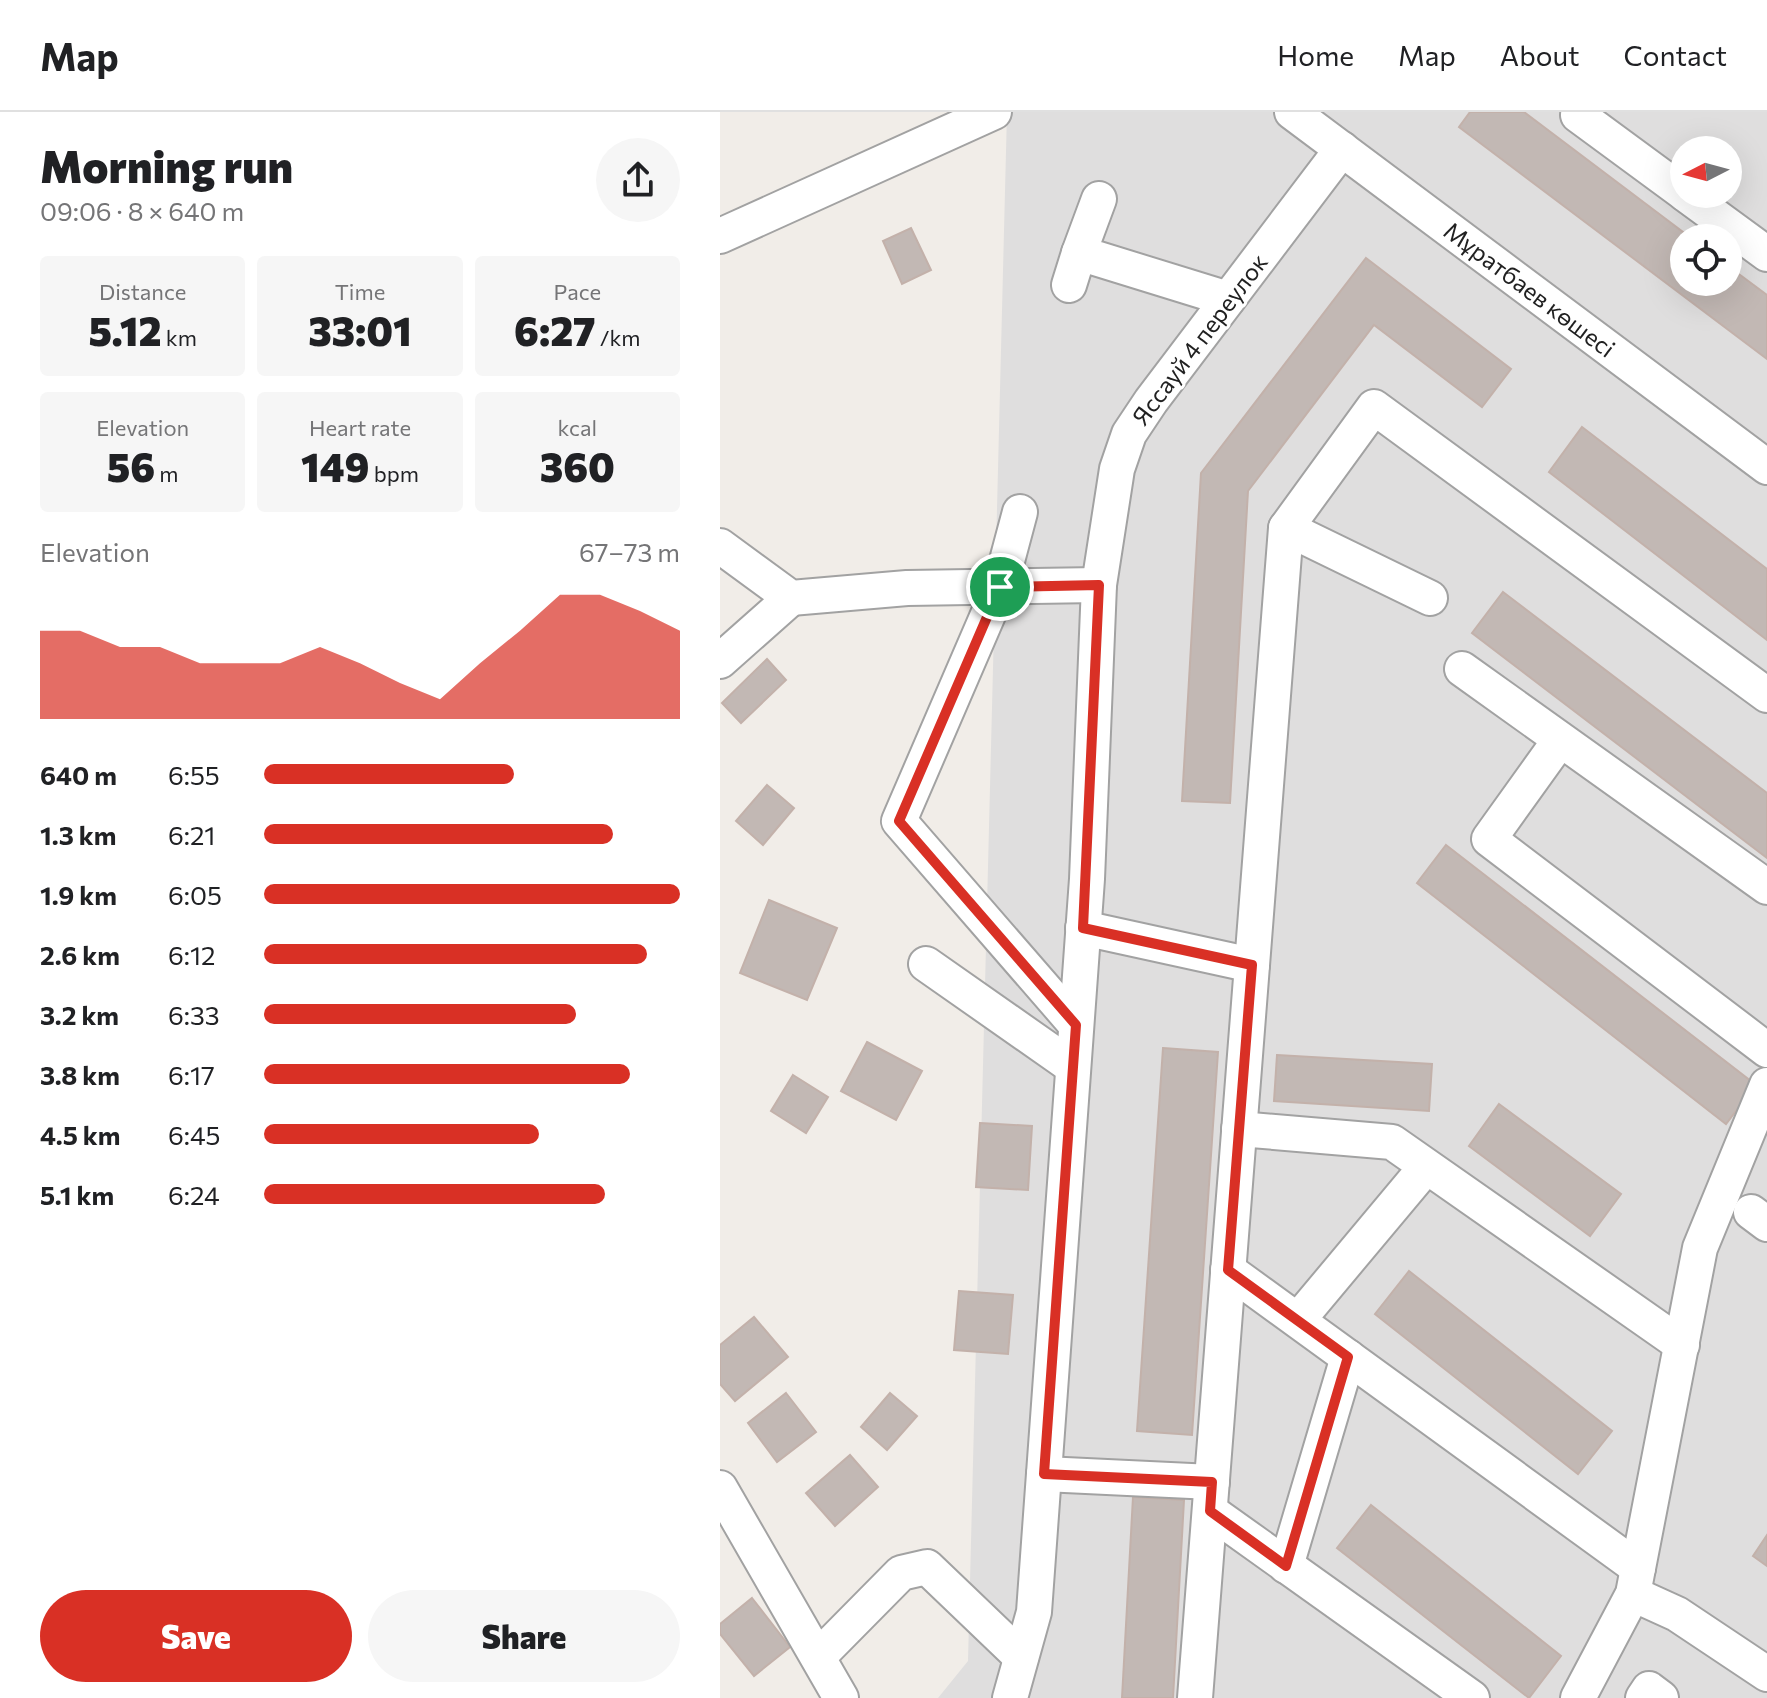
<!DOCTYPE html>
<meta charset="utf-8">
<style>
:root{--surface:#fff;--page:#f6f6f6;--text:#202124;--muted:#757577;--line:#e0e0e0;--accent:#d93025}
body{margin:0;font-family:Commissioner,sans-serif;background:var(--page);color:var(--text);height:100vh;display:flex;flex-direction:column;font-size:30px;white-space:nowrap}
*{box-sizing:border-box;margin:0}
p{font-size:26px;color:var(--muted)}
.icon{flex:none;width:44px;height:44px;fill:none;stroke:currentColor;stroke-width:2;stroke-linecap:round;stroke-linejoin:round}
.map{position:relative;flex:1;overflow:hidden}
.sheet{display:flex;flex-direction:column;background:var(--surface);width:720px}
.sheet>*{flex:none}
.needle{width:52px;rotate:264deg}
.buttons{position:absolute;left:950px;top:24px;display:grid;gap:16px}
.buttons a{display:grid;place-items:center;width:72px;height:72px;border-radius:50%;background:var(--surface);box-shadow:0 8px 32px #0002;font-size:40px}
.pin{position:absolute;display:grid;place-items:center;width:68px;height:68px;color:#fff;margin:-34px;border:4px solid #fff;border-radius:50%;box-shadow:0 2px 8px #0007}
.round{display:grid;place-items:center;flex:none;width:84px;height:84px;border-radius:42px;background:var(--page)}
.head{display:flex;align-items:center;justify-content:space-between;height:136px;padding:0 40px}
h1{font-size:44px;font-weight:800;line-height:60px}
.stats{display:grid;grid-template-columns:repeat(3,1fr);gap:12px;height:136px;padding:8px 40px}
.stats div{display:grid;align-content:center;border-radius:8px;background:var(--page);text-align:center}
.stats b{font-size:40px;font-weight:800}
.stats small{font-size:22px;font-weight:400}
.stats p{font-size:22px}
.chart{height:224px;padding:16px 40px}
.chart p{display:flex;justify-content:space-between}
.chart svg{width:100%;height:144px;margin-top:8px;fill:var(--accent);opacity:.7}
.primary-button{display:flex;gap:16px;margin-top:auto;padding:16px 40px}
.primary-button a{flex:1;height:92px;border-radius:48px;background:var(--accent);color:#fff;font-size:32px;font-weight:800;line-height:92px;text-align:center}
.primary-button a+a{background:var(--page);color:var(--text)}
ul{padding:0 40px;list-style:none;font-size:26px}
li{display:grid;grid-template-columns:128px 96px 1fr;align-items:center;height:60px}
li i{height:20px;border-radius:10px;background:var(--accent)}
header{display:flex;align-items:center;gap:48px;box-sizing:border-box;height:112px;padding:0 40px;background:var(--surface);border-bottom:2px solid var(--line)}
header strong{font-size:38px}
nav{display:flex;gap:44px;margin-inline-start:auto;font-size:28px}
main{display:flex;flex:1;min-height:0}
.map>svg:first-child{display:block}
</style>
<header>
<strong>Map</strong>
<nav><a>Home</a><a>Map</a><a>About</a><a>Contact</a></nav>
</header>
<main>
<section class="sheet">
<div class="head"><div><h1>Morning run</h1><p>09:06 · 8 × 640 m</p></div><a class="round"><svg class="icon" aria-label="share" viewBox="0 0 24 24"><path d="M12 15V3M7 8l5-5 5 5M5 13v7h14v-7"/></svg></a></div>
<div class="stats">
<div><p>Distance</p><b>5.12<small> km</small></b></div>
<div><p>Time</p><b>33:01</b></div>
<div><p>Pace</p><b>6:27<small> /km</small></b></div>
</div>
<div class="stats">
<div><p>Elevation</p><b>56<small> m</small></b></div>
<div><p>Heart rate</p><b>149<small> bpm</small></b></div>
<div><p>kcal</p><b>360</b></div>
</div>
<div class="chart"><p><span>Elevation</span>67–73 m</p>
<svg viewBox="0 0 160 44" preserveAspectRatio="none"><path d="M0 44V17L10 17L20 22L30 22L40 27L50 27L60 27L70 22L80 27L90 33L100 38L110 27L120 17L130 6L140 6L150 11L160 17V44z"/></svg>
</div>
<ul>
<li><b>640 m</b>6:55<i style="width:60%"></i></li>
<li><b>1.3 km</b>6:21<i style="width:84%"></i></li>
<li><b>1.9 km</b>6:05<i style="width:100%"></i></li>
<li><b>2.6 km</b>6:12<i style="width:92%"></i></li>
<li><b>3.2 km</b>6:33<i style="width:75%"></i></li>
<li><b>3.8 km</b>6:17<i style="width:88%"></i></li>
<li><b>4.5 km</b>6:45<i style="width:66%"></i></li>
<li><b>5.1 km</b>6:24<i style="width:82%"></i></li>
</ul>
<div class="primary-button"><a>Save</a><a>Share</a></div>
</section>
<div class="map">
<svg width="1047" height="1586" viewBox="0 0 1047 1586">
<rect width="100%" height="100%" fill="#f1ede8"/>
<!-- residential -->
<path fill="#dfdede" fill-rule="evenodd" d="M287,0H1047V1586H218L248,1549ZM964,38H1008V82H964ZM964,126H1008V170H964Z"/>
<!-- building -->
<g fill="#c2b8b4" stroke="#c3b1aa" stroke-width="2">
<polygon points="750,0 804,0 971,126 964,126 964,170 1008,170 1008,154 1047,183 1047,247 739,15"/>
<polygon points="191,116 211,158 182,172 163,129"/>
<polygon points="646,146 791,257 762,295 654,213 528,379 510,691 462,689 481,361"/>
<polygon points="862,315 1047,457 1047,528 829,360"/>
<polygon points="783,480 1047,681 1047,746 752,521"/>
<polygon points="47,547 66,568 21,611 2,591"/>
<polygon points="47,673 74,696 43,733 16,709"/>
<polygon points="726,733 1036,973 1006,1012 697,771"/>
<polygon points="49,788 117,816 87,888 20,861"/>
<polygon points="147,930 202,959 176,1008 121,979"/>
<polygon points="443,936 498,940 472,1323 417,1319"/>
<polygon points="557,943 712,952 709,999 554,989"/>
<polygon points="73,963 108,985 86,1021 51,999"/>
<polygon points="779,992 901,1082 870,1124 749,1034"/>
<polygon points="260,1011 312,1014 308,1078 256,1075"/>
<polygon points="689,1159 892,1319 858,1362 655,1202"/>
<polygon points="239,1179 293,1183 288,1242 234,1238"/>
<polygon points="34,1205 68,1245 15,1289 0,1272 0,1233"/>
<polygon points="66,1281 96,1320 57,1350 28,1311"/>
<polygon points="170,1281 197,1304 167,1338 141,1315"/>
<polygon points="130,1343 158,1375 115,1414 86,1381"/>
<polygon points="413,1385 464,1388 453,1586 402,1586"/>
<polygon points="651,1393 841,1544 809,1586 617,1436"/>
<polygon points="1047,1423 1047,1454 1033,1444"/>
<polygon points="32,1486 70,1535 34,1564 0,1522 0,1512"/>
</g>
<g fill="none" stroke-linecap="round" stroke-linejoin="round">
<defs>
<g id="minor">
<polyline points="572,0 1047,355"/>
<polyline points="860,0 858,3 964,81"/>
<polyline points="965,82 1047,142"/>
<polyline points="379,87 359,141 508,187"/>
<polyline points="0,124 274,0"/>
<polyline points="349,173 359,141"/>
<polyline points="300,400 280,475 179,709 356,913"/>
<polyline points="566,416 710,486"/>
<polyline points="0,434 71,486 187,476 379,473"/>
<polyline points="0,549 71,486"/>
<polyline points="742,557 1047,775"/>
<polyline points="840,628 769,727 1047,938"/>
<polyline points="363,816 532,853"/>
<polyline points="206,852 353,955"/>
<polyline points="519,1017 672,1030 962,1233"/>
<polyline points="1031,1100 1047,1112"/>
<polyline points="508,1158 918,1456"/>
<polyline points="578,1208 706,1055"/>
<polyline points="324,1362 492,1370"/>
<polyline points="0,1376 121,1586"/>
<polyline points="490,1399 752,1586"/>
<polyline points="566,1454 628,1245"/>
<polyline points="913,1482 957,1502 1047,1562"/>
<polyline points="98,1545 181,1461 207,1455 301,1545"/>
<polyline points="290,1586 314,1500 367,767 379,473 397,357 409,322 431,289 622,37"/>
<polyline points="475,1586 566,416 654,295 1047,583"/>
<polyline points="858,1586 913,1482 980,1136 1047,973"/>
<polyline points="923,1586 929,1577 941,1586"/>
</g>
</defs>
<!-- minor casing -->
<use href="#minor" stroke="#a2a2a2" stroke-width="38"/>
<!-- minor -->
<use href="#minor" stroke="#fff" stroke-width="34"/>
</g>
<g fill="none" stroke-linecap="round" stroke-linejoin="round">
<defs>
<polygon id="route" points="379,473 363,816 532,853 508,1158 628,1245 566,1454 490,1399 492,1370 324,1362 356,913 179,709 280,475"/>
</defs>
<!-- route casing -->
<use href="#route" stroke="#fff" stroke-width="16"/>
<!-- route -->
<use href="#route" stroke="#d93025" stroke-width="10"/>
</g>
<g text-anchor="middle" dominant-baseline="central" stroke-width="6" stroke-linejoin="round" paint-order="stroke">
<!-- street labels -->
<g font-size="24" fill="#212121" stroke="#fff">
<text transform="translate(810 177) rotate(37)">Мұратбаев көшесі</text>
<text transform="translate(479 227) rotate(-53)">Яссауй 4 переулок</text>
</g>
</g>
</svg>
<div class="buttons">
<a><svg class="needle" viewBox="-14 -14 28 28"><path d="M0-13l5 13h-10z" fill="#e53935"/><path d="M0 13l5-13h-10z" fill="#757577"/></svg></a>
<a><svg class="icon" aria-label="locate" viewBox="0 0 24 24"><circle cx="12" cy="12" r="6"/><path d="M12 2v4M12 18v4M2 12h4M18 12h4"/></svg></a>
</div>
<div class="pin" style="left:280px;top:475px;background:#1e9e55"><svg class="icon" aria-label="arrive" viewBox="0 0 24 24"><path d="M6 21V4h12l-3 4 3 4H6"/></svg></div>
</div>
</main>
